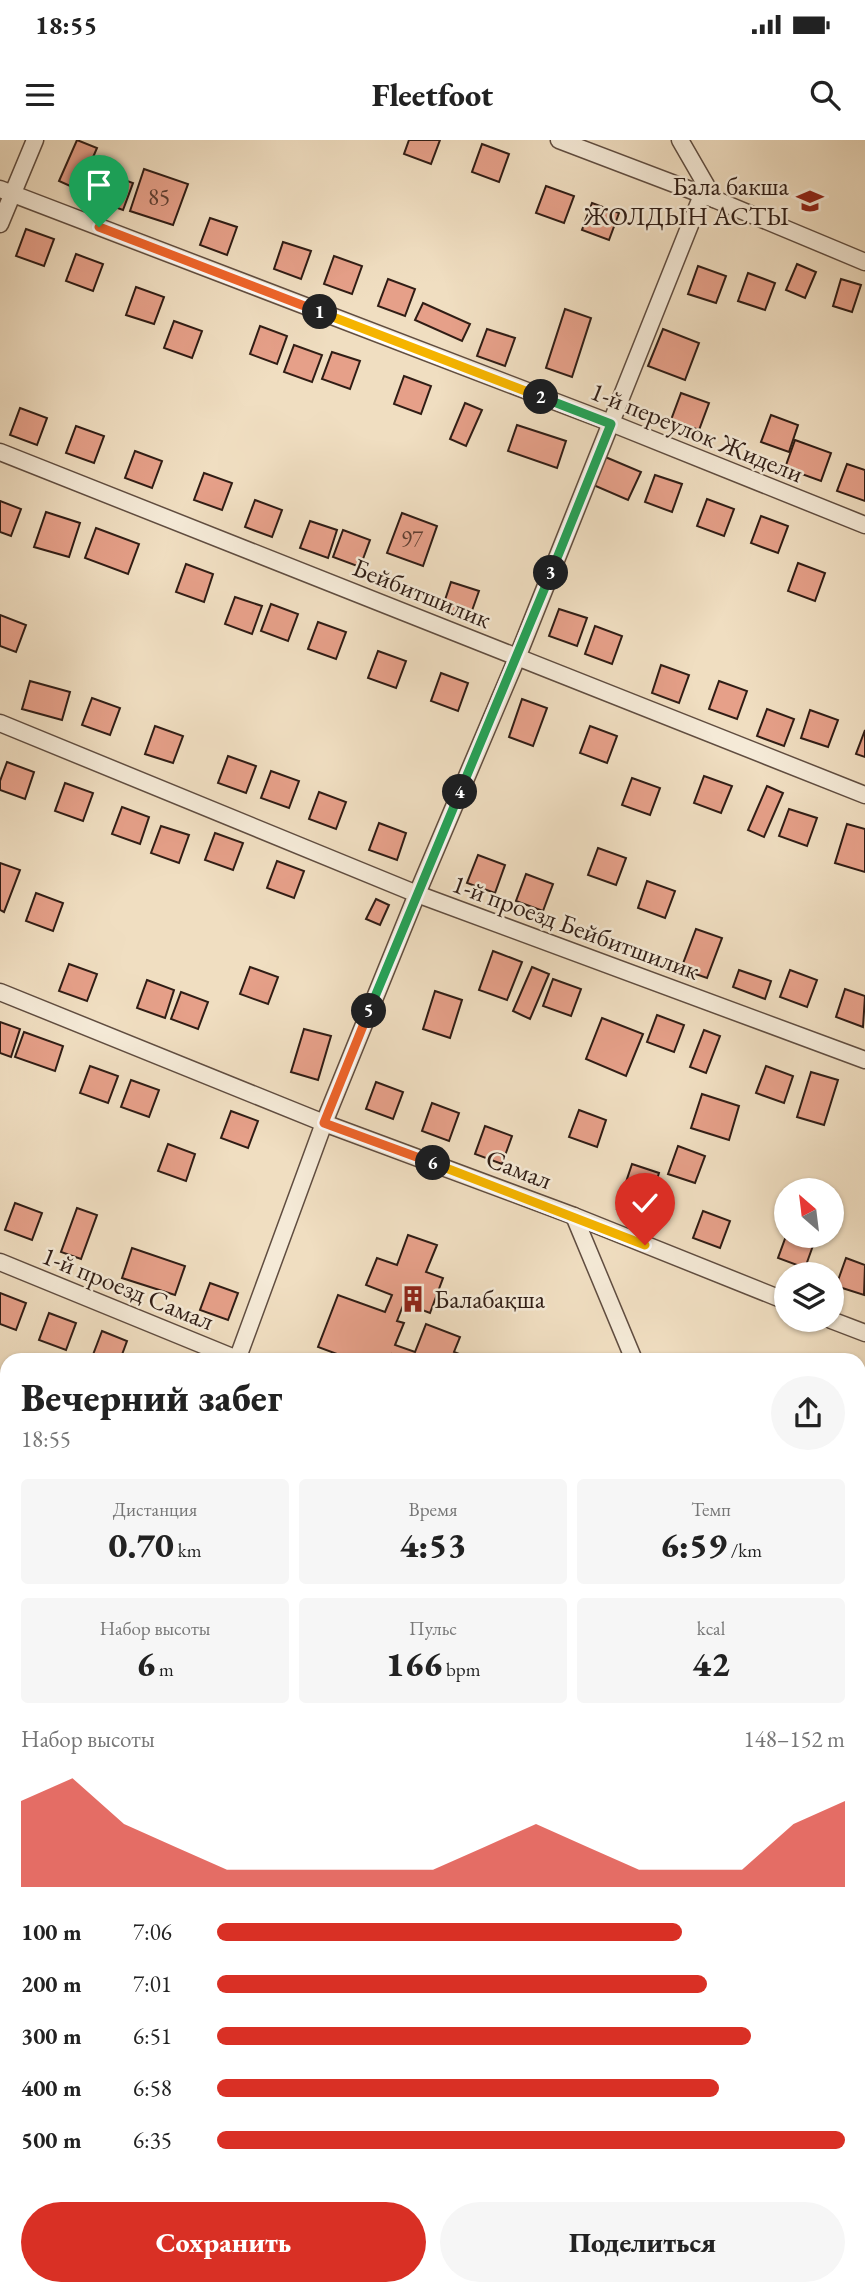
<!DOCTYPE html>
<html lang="ru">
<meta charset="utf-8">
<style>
:root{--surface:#fff;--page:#f6f6f6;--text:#222;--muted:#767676;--accent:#d93025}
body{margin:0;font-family:"EB Garamond",serif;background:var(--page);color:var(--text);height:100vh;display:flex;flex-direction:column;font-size:26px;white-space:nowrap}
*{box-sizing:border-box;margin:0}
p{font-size:23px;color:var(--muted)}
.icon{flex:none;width:38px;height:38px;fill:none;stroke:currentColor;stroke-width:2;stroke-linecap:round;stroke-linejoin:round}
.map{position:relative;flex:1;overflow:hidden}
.details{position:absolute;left:0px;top:1213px;width:866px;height:943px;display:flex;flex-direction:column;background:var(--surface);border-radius:21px 21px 0 0;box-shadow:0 2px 5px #0004}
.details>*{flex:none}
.needle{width:46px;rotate:332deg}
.buttons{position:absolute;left:774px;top:1038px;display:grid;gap:14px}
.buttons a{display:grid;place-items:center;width:70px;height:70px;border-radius:50%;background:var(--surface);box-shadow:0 2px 5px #0004;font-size:35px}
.pin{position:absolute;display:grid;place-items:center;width:60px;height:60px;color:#fff;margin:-72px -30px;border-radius:50% 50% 50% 0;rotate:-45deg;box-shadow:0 0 7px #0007}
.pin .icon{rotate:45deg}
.km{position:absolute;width:35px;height:35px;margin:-18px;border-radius:50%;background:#222;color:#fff;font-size:19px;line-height:35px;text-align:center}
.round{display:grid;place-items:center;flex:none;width:74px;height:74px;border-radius:37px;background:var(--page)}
.summary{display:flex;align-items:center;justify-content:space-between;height:119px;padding:0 21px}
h1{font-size:38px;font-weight:800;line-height:52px}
.figures{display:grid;grid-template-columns:repeat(3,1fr);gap:10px;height:119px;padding:7px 21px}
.figures div{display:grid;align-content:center;border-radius:7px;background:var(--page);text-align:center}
.figures b{font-size:35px;font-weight:800}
.figures small{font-size:19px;font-weight:400}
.figures p{font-size:19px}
.chart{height:196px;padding:14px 21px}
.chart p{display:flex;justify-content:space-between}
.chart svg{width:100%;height:126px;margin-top:7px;fill:var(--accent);opacity:.7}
.action{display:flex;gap:14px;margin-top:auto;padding:14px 21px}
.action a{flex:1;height:80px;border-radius:42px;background:var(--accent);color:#fff;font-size:28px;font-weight:800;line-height:80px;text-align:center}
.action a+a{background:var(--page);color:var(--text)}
ul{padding:0 21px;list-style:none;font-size:23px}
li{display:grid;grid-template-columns:112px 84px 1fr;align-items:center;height:52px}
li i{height:18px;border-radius:9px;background:var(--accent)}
.status{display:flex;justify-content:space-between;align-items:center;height:49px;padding:0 35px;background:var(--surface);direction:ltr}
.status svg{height:19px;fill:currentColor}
header{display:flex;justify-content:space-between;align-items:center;height:91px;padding:0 21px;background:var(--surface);font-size:32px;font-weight:800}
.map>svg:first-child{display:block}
</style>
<div class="status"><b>18:55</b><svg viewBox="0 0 49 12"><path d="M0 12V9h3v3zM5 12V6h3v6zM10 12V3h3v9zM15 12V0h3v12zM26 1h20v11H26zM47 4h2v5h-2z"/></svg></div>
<header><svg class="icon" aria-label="menu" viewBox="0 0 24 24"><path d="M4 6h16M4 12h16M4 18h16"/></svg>Fleetfoot<svg class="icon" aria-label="search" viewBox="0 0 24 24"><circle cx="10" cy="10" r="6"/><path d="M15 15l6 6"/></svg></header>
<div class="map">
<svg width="865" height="2155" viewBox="0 0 865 2155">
<rect width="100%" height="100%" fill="#f0dec1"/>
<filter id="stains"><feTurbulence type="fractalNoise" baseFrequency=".00286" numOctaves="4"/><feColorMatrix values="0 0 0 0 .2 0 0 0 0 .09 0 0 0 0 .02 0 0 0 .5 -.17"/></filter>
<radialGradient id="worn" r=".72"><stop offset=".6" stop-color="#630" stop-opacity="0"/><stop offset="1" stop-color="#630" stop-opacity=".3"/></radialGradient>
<!-- building -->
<g fill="#e6a089" stroke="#301d15" stroke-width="2">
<polygon points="77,0 97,8 79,50 59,41"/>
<polygon points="409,0 440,0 431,24 404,14"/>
<polygon points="482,4 509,14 499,42 472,32"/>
<polygon points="144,29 188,44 173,85 130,71"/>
<polygon points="105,33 133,43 123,70 95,60"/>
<polygon points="546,46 574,56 564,83 536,73"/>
<polygon points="592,63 619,73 609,100 582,90"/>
<polygon points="210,78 237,87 227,115 200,105"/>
<polygon points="26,89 54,99 44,126 16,116"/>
<polygon points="283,102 311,111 301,139 274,129"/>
<polygon points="76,114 103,124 93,151 66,141"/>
<polygon points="334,116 362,126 352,154 324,144"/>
<polygon points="797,124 816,132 805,158 786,150"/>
<polygon points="698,126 726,136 716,163 688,154"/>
<polygon points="748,133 775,143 765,170 738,161"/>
<polygon points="388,139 415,149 405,176 378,166"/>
<polygon points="841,139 861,145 852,172 833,166"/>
<polygon points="136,147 164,157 154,184 126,175"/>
<polygon points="423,163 470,184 462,201 415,180"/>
<polygon points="565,169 591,178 572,237 546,228"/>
<polygon points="174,181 202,191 192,218 164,208"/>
<polygon points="260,186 287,196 277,224 250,214"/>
<polygon points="487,189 515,198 505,226 477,216"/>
<polygon points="663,189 699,203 685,240 648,226"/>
<polygon points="294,205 322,215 312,242 284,232"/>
<polygon points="332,212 360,221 350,249 322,239"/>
<polygon points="404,236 431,246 421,274 394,264"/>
<polygon points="681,253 709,263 699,290 671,280"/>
<polygon points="465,263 482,270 466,306 450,299"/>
<polygon points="20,268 47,278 37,305 10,295"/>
<polygon points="771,275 798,285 789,312 761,302"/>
<polygon points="517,285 566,301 557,328 508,311"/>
<polygon points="76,286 104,296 94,323 66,313"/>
<polygon points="795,300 831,313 821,341 785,328"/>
<polygon points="135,311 162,321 152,348 125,338"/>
<polygon points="603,316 641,332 628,360 591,344"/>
<polygon points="847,324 865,330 865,361 837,351"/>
<polygon points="204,333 232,343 222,370 194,360"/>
<polygon points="655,335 682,344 672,372 645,362"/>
<polygon points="707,359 734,369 724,396 697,386"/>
<polygon points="255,360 282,370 272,397 245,387"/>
<polygon points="0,361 21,369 11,396 0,392"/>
<polygon points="46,372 80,383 69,417 34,407"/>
<polygon points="402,373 437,386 423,426 387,413"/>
<polygon points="761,376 788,386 778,413 751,403"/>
<polygon points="310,381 337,390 328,418 300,408"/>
<polygon points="96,388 139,404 128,434 85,418"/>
<polygon points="343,390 370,400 360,427 333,417"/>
<polygon points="798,423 825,433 815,461 788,451"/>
<polygon points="186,424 213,434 204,462 176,452"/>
<polygon points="451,442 479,451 469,479 442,469"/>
<polygon points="235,457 262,466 252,494 225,484"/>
<polygon points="271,464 298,474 288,501 261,491"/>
<polygon points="559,469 587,478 577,506 549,496"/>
<polygon points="0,475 26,485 16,512 0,506"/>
<polygon points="318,482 346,492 336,519 308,509"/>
<polygon points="595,486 622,496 612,524 585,514"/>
<polygon points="378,511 406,521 396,548 368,538"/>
<polygon points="661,525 689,535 679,563 652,553"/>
<polygon points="441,533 468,543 458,571 431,561"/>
<polygon points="30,541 70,552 62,580 22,569"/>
<polygon points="719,541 747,551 737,579 709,569"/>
<polygon points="92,558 120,568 110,595 82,585"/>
<polygon points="522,559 547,568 533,606 509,597"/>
<polygon points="767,569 794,579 784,606 757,596"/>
<polygon points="810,570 838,580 828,607 801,598"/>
<polygon points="155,586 183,596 173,623 145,614"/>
<polygon points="590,586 617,596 607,623 580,613"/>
<polygon points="865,590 865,617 856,614"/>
<polygon points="228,616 256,626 246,653 218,643"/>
<polygon points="7,622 34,632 25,659 0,650 0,641"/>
<polygon points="271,631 299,641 289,668 261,658"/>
<polygon points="704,636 732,646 721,673 694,663"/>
<polygon points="632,638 660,648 650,675 622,665"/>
<polygon points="65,643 93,653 83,681 55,671"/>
<polygon points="767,646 783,653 764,697 748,690"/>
<polygon points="319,652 346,662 336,689 309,679"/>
<polygon points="122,667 149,677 140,704 112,694"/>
<polygon points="789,669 817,678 807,706 779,696"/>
<polygon points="379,683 406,693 397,720 369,710"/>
<polygon points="847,684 865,689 865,732 835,723"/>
<polygon points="161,686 189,695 179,723 151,713"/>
<polygon points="215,693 243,703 233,730 205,720"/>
<polygon points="598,708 626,718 616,745 588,735"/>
<polygon points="478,715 505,725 495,753 467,743"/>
<polygon points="277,721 304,731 294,758 267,748"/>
<polygon points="0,723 20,730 4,772 0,770"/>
<polygon points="526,734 553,744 543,771 516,761"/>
<polygon points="647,741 675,751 665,778 638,768"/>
<polygon points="36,753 63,763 53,791 26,781"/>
<polygon points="376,759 389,765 380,785 366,779"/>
<polygon points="696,789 722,798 707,838 681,829"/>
<polygon points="493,811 522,822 507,860 479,850"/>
<polygon points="69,824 97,834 87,861 59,851"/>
<polygon points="250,827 278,837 268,864 240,854"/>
<polygon points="532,827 549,834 530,879 513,871"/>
<polygon points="739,830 771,841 765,859 733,847"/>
<polygon points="790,830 817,840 807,867 780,857"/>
<polygon points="553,839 581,849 571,876 543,866"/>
<polygon points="147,840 174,850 165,878 137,868"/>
<polygon points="845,849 865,856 863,887 836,877"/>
<polygon points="435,851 462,860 450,898 423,889"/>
<polygon points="181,852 208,862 198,889 171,879"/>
<polygon points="657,875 684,885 674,912 647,902"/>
<polygon points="602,878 643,894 626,936 586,919"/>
<polygon points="0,882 20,889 11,917 0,913"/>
<polygon points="304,889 331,896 318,940 291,932"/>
<polygon points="704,890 720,896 706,933 690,927"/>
<polygon points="24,892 63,906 55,931 15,917"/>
<polygon points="90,926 118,936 108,963 80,953"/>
<polygon points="766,926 793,936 784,963 756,953"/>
<polygon points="811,932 838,940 824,985 797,977"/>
<polygon points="131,940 159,950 149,977 121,967"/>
<polygon points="376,942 403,952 393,979 366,969"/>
<polygon points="702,954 739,966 729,1000 691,988"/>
<polygon points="432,963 459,973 449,1001 422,991"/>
<polygon points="579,970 606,980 597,1007 569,997"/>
<polygon points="231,971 258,981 248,1008 221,998"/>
<polygon points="485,986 512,996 502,1024 475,1014"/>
<polygon points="168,1004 195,1014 186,1041 158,1031"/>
<polygon points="678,1006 705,1016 695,1043 668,1034"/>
<polygon points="632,1024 659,1033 644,1078 617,1069"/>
<polygon points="15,1063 42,1073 32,1100 5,1090"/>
<polygon points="77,1068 97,1075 81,1119 61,1112"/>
<polygon points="703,1071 730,1081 720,1108 693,1098"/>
<polygon points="408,1095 437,1105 426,1132 443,1138 430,1173 404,1163 397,1181 404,1183 395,1205 415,1212 426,1184 460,1197 454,1212 475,1220 407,1220 392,1214 390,1220 353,1220 318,1207 338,1155 385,1172 392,1155 366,1145 377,1118 397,1125"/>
<polygon points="786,1096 802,1096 815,1100 805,1128 778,1118"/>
<polygon points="132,1108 185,1126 175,1155 122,1138"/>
<polygon points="846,1118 865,1125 864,1155 836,1146"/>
<polygon points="210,1143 238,1153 228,1180 200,1170"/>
<polygon points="0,1153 26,1163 16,1190 0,1184"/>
<polygon points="49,1173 76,1183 66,1210 39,1200"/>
<polygon points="102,1191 127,1201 120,1220 91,1220"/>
<polygon points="0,1304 7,1306 7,1337 0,1335"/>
<polygon points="7,1466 7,1494 0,1492"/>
<polygon points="7,1617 7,1643 0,1640"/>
<polygon points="0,1687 7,1689 7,1720 0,1718"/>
<polygon points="0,1961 7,1963 7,1994 0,1992"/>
<polygon points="0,2127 7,2130 7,2149 10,2149 8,2155 0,2155"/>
<polygon points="34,2149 62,2149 64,2150 62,2155 31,2155"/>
<polygon points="81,2149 93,2149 106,2155 78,2155"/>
<polygon points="467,2149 487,2149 497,2153 496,2155 465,2155"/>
</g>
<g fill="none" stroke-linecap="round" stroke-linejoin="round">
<defs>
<g id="minor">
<polyline points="559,0 714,59 865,122"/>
<polyline points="680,0 714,59"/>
<polyline points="0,49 611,283 865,385"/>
<polyline points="0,84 35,0"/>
<polyline points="0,312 865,655"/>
<polyline points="0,583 417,754 865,920"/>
<polyline points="0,852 324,983 574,1076 786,1161"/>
<polyline points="574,1076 634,1220"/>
<polyline points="0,1122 237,1219"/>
<polyline points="831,1180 865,1193"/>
<polyline points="237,1220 324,983 417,754 517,518 702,55"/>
<polyline points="859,1373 865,1358"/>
<polyline points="0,1383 7,1386"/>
<polyline points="0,1658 7,1661"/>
<polyline points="0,1816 7,1800"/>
<polyline points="0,1922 7,1925"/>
<polyline points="555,2149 570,2155"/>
</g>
</defs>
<!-- minor casing -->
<use href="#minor" stroke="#604d40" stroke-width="19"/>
<!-- minor -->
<use href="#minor" stroke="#f5ead7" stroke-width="16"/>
</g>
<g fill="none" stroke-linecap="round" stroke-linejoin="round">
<defs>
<polyline id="split-1" points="99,87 320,172"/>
<polyline id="split-2" points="320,172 541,257"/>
<polyline id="split-3" points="541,257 611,284 551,433"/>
<polyline id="split-4" points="460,652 551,433"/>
<polyline id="split-5" points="369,871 460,652"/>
<polyline id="split-6" points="369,871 324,983 433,1023"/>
<polyline id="split-7" points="433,1023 645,1105"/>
</defs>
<!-- split-1 casing -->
<use href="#split-1" stroke="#fff" stroke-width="14"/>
<!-- split-2 casing -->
<use href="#split-2" stroke="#fff" stroke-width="14"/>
<!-- split-3 casing -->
<use href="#split-3" stroke="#fff" stroke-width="14"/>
<!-- split-4 casing -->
<use href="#split-4" stroke="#fff" stroke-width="14"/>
<!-- split-5 casing -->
<use href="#split-5" stroke="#fff" stroke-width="14"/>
<!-- split-6 casing -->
<use href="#split-6" stroke="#fff" stroke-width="14"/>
<!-- split-7 casing -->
<use href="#split-7" stroke="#fff" stroke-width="14"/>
<!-- split-1 -->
<use href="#split-1" stroke="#f0652b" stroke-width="9"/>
<!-- split-2 -->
<use href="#split-2" stroke="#f5b400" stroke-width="9"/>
<!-- split-3 -->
<use href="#split-3" stroke="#22a559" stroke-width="9"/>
<!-- split-4 -->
<use href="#split-4" stroke="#22a559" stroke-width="9"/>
<!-- split-5 -->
<use href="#split-5" stroke="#22a559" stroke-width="9"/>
<!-- split-6 -->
<use href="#split-6" stroke="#f0652b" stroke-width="9"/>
<!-- split-7 -->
<use href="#split-7" stroke="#f5b400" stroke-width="9"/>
</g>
<!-- icons -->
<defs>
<symbol id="school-bare" viewBox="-9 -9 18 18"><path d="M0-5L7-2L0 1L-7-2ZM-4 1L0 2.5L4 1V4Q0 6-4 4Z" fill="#8f2418" stroke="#f5ead7" stroke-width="2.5" paint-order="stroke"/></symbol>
<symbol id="building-bare" viewBox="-9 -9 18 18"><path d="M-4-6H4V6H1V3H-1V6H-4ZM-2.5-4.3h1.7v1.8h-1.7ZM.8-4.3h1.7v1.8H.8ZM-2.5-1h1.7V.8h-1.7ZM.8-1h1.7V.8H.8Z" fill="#8f2418" stroke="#f5ead7" stroke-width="2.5" paint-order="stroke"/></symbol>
</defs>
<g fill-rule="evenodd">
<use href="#school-bare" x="791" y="42" width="38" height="38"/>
<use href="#building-bare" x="394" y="1140" width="38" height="38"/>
</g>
<g text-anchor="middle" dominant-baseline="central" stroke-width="5" stroke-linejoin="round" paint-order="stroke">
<!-- number labels -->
<g font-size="23" fill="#5e3e32">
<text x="159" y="57">85</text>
<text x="412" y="399">97</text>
</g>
<!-- poi labels -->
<g font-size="26" fill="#301d15" stroke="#f5ead7" text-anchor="end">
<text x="789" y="46">Бала бакша<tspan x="789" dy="30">ЖОЛДЫН АСТЫ</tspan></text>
<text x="434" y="1159" text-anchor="start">Балабақша</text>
</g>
<!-- street labels -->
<g font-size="26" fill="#301d15" stroke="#f5ead7">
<text transform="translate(697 292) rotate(22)">1-й переулок Жидели</text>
<text transform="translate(422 453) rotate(22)">Бейбитшилик</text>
<text transform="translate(576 787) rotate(20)">1-й проезд Бейбитшилик</text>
<text transform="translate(519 1029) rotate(21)">Самал</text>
<text transform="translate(128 1148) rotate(22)">1-й проезд Самал</text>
</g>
</g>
<rect width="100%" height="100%" filter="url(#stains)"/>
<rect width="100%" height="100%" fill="url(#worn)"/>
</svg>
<div class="buttons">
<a><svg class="needle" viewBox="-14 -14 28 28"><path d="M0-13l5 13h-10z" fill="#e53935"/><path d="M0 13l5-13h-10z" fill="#767676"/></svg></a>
<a><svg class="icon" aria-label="layers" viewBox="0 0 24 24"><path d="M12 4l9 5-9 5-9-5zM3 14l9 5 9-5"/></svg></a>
</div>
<div class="pin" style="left:99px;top:87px;background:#1e9e55"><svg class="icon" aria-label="arrive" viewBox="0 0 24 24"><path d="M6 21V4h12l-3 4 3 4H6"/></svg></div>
<div class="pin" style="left:645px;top:1105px;background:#d93025"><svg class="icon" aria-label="check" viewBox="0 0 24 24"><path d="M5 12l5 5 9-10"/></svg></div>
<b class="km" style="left:320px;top:172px">1</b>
<b class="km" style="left:541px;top:257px">2</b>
<b class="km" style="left:551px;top:433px">3</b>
<b class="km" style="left:460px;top:652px">4</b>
<b class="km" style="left:369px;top:871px">5</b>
<b class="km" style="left:433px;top:1023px">6</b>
<section class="details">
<div class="summary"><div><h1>Вечерний забег</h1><p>18:55</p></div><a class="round"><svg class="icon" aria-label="share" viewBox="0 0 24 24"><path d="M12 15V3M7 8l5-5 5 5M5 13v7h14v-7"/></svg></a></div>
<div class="figures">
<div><p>Дистанция</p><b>0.70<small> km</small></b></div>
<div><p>Время</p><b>4:53</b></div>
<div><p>Темп</p><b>6:59<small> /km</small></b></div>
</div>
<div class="figures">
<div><p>Набор высоты</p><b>6<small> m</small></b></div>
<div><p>Пульс</p><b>166<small> bpm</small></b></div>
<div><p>kcal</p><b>42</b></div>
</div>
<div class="chart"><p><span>Набор высоты</span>148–152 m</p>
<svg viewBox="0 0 160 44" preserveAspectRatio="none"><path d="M0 44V14L10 6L20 22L30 30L40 38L50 38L60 38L70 38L80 38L90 30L100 22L110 30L120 38L130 38L140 38L150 22L160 14V44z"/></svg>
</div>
<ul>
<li><b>100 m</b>7:06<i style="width:74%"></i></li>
<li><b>200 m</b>7:01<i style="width:78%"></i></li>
<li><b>300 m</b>6:51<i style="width:85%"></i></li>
<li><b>400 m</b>6:58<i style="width:80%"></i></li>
<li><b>500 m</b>6:35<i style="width:100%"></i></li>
</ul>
<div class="action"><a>Сохранить</a><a>Поделиться</a></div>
</section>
</div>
